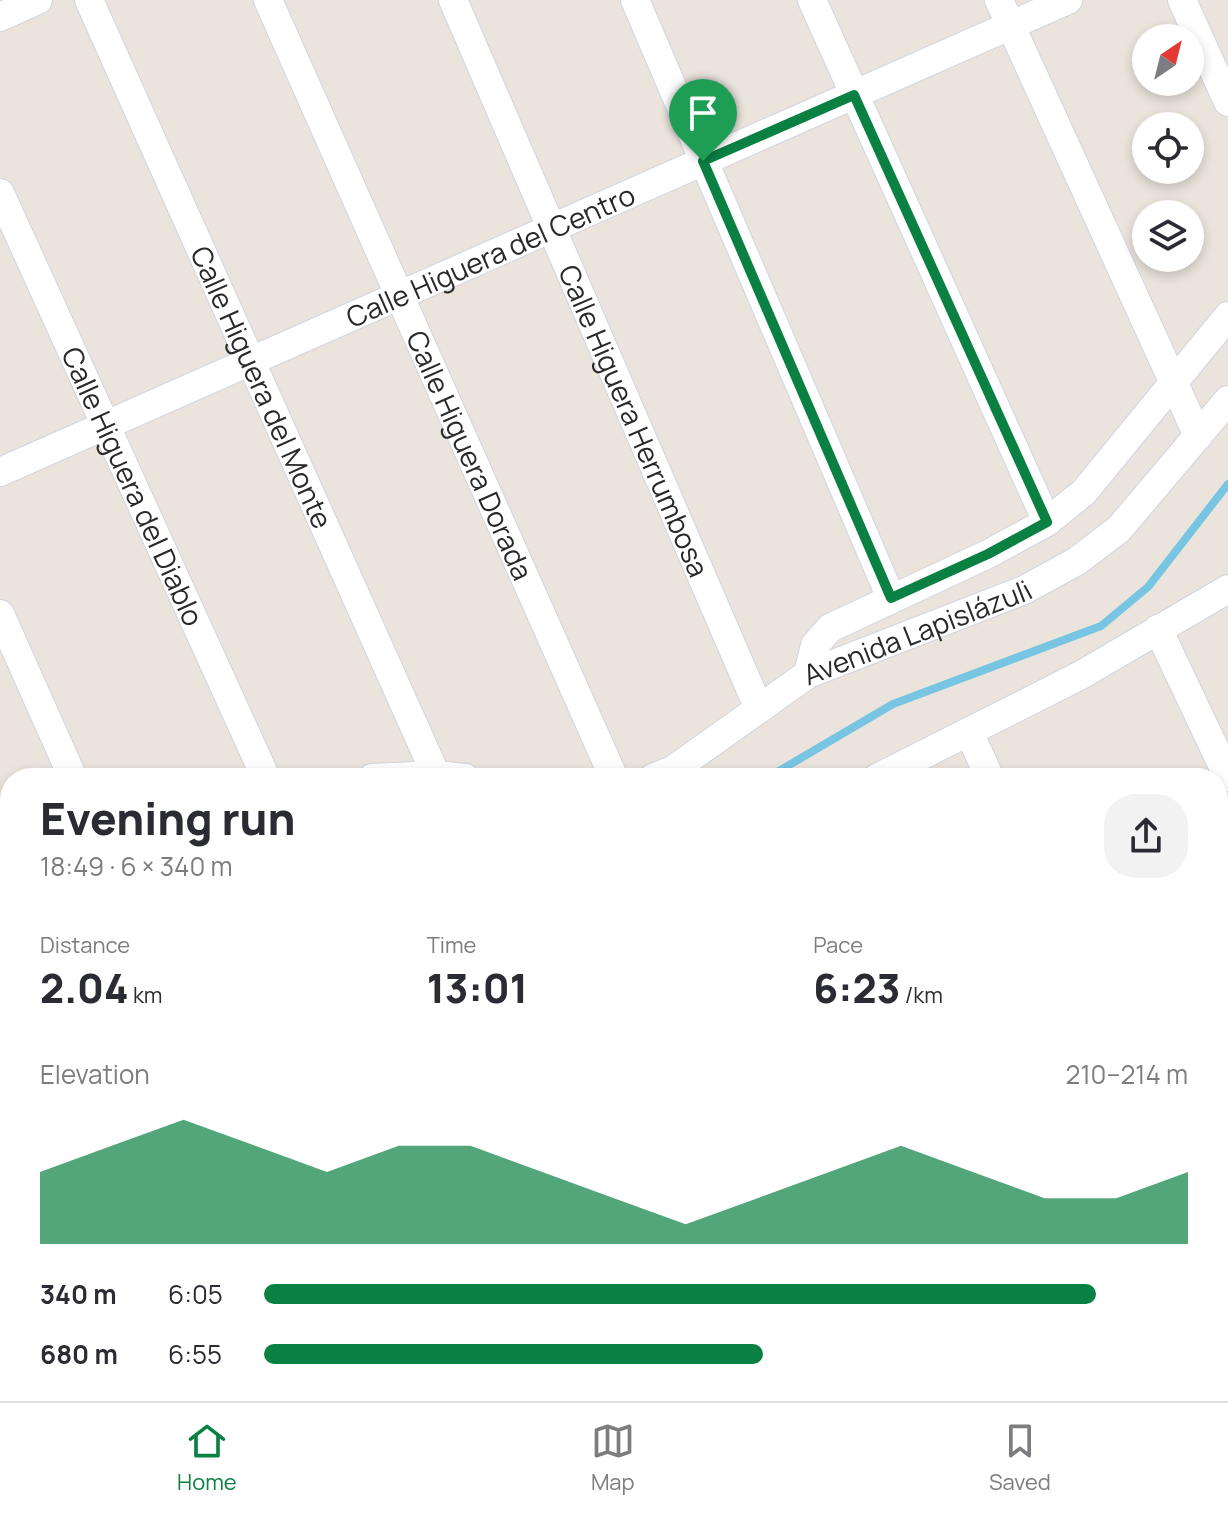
<!DOCTYPE html>
<meta charset="utf-8">
<style>
:root{--surface:#fff;--page:#f2f2f3;--text:#2b2b33;--muted:#7c7c81;--line:#e1e1e2;--accent:#0b8043}
body{margin:0;font-family:Manrope,sans-serif;background:var(--page);color:var(--text);height:100vh;display:flex;flex-direction:column;font-size:30px;white-space:nowrap}
*{box-sizing:border-box;margin:0}
p{font-size:26px;color:var(--muted)}
.icon{flex:none;width:44px;height:44px;fill:none;stroke:currentColor;stroke-width:2;stroke-linecap:round;stroke-linejoin:round}
.map{position:relative;flex:1;overflow:hidden}
.drawer{position:absolute;left:0px;top:768px;width:1228px;height:634px;display:flex;flex-direction:column;background:var(--surface);border-radius:32px 32px 0 0;box-shadow:0 4px 12px #0003}
.drawer>*{flex:none}
.needle{width:52px;rotate:35deg}
.fabs{position:absolute;left:1132px;top:24px;display:grid;gap:16px}
.fabs a{display:grid;place-items:center;width:72px;height:72px;border-radius:50%;background:var(--surface);box-shadow:0 4px 12px #0003;font-size:40px}
.pin{position:absolute;display:grid;place-items:center;width:68px;height:68px;color:#fff;margin:-82px -34px;border-radius:50% 50% 50% 0;rotate:-45deg;box-shadow:0 0 8px #0007}
.pin .icon{rotate:45deg}
.round{display:grid;place-items:center;flex:none;width:84px;height:84px;border-radius:32px;background:var(--page)}
.head{display:flex;align-items:center;justify-content:space-between;height:136px;padding:0 40px}
h1{font-size:44px;font-weight:800;line-height:60px}
.figures{display:grid;grid-template-columns:repeat(3,1fr);gap:12px;height:136px;padding:8px 40px}
.figures div{display:grid;align-content:center}
.figures b{font-size:40px;font-weight:800}
.figures small{font-size:22px;font-weight:400}
.figures p{font-size:22px}
.chart{height:224px;padding:16px 40px}
.chart p{display:flex;justify-content:space-between}
.chart svg{width:100%;height:144px;margin-top:8px;fill:var(--accent);opacity:.7}
ul{padding:0 40px;list-style:none;font-size:26px}
li{display:grid;grid-template-columns:128px 96px 1fr;align-items:center;height:60px}
li i{height:20px;border-radius:10px;background:var(--accent)}
.tabs{display:flex;justify-content:space-around;align-items:center;height:112px;border-top:2px solid var(--line);background:var(--surface);font-size:22px;color:var(--muted)}
.tabs a{display:grid;justify-items:center;gap:4px}
.tabs .current{color:var(--accent)}
.map>svg:first-child{display:block}
</style>
<div class="map">
<svg width="1228" height="1401" viewBox="0 0 1228 1401">
<rect width="100%" height="100%" fill="#eae4dc"/>
<g fill="none" stroke-linecap="round" stroke-linejoin="round">
<!-- stream -->
<g stroke="#77c5e3" stroke-width="8">
<polyline points="767,778 893,704 1101,626 1148,587 1228,484"/>
<polyline points="0,945 10,937"/>
</g>
<defs>
<g id="minor">
<path id="s1" d="M89,0L436,775"/>
<path id="s2" d="M268,0L614,778"/>
<path id="s3" d="M453,0L759,709"/>
<polyline points="635,0 891,598"/>
<polyline points="812,0 1047,522"/>
<polyline points="999,0 1198,436"/>
<polyline points="1182,0 1228,102"/>
<polyline points="0,17 38,0"/>
<path id="s4" d="M0,193L266,778"/>
<path id="s5" d="M0,472L1068,0"/>
<polyline points="0,614 73,778"/>
<polyline points="1158,629 1228,777"/>
<polyline points="808,674 815,645 830,628 988,554 1047,522 1084,492 1228,316"/>
<polyline points="969,732 990,778"/>
<polyline points="372,778 436,775 465,778"/>
<path id="s6" d="M653,778L673,770L808,674L1024,590L1077,561L1119,529L1228,400"/>
<polyline points="877,778 1081,675 1228,589"/>
<polyline points="0,871 10,864"/>
<polyline points="0,1004 10,1012"/>
<polyline points="0,1075 10,1072"/>
<polyline points="1218,1105 1228,1100"/>
<polyline points="0,1135 10,1132"/>
<polyline points="0,1225 10,1248"/>
<polyline points="1218,1275 1228,1297"/>
<polyline points="70,1392 74,1401"/>
<polyline points="294,1392 297,1401"/>
<polyline points="486,1392 490,1401"/>
<polyline points="791,1392 795,1401"/>
<polyline points="1036,1392 1040,1401"/>
<polyline points="511,1401 532,1392"/>
</g>
</defs>
<!-- minor casing -->
<use href="#minor" stroke="#d1d4e0" stroke-width="30"/>
<!-- minor -->
<use href="#minor" stroke="#fff" stroke-width="28"/>
</g>
<g fill="none" stroke-linecap="round" stroke-linejoin="round">
<defs>
<polygon id="route" points="854,95 1047,522 988,554 891,598 703,161"/>
</defs>
<!-- route casing -->
<use href="#route" stroke="#fff" stroke-width="16"/>
<!-- route -->
<use href="#route" stroke="#0b8043" stroke-width="10"/>
</g>
<g text-anchor="middle" dominant-baseline="central" stroke-width="6" stroke-linejoin="round" paint-order="stroke">
<!-- street labels -->
<g font-size="28" fill="#292929" stroke="#fff">
<text stroke="none"><textPath href="#s5" startOffset="536">Calle Higuera del Centro</textPath></text>
<text stroke="none"><textPath href="#s1" startOffset="424">Calle Higuera del Monte</textPath></text>
<text stroke="none"><textPath href="#s3" startOffset="458">Calle Higuera Herrumbosa</textPath></text>
<text stroke="none"><textPath href="#s2" startOffset="498">Calle Higuera Dorada</textPath></text>
<text stroke="none"><textPath href="#s4" startOffset="322">Calle Higuera del Diablo</textPath></text>
<text stroke="none"><textPath href="#s6" startOffset="304">Avenida Lapislázuli</textPath></text>
</g>
</g>
</svg>
<div class="fabs">
<a><svg class="needle" viewBox="-14 -14 28 28"><path d="M0-13l5 13h-10z" fill="#e53935"/><path d="M0 13l5-13h-10z" fill="#7c7c81"/></svg></a>
<a><svg class="icon" aria-label="locate" viewBox="0 0 24 24"><circle cx="12" cy="12" r="6"/><path d="M12 2v4M12 18v4M2 12h4M18 12h4"/></svg></a>
<a><svg class="icon" aria-label="layers" viewBox="0 0 24 24"><path d="M12 4l9 5-9 5-9-5zM3 14l9 5 9-5"/></svg></a>
</div>
<div class="pin" style="left:703px;top:161px;background:#1e9e55"><svg class="icon" aria-label="arrive" viewBox="0 0 24 24"><path d="M6 21V4h12l-3 4 3 4H6"/></svg></div>
<section class="drawer">
<div class="head"><div><h1>Evening run</h1><p>18:49 · 6 × 340 m</p></div><a class="round"><svg class="icon" aria-label="share" viewBox="0 0 24 24"><path d="M12 15V3M7 8l5-5 5 5M5 13v7h14v-7"/></svg></a></div>
<div class="figures">
<div><p>Distance</p><b>2.04<small> km</small></b></div>
<div><p>Time</p><b>13:01</b></div>
<div><p>Pace</p><b>6:23<small> /km</small></b></div>
</div>
<div class="chart"><p><span>Elevation</span>210–214 m</p>
<svg viewBox="0 0 160 44" preserveAspectRatio="none"><path d="M0 44V22L10 14L20 6L30 14L40 22L50 14L60 14L70 22L80 30L90 38L100 30L110 22L120 14L130 22L140 30L150 30L160 22V44z"/></svg>
</div>
<ul>
<li><b>340 m</b>6:05<i style="width:90%"></i></li>
<li><b>680 m</b>6:55<i style="width:54%"></i></li>
</ul>
</section>
</div>
<nav class="tabs">
<a class="current"><svg class="icon" aria-label="home" viewBox="0 0 24 24"><path d="M3 11l9-7 9 7M6 9v11h12V9"/></svg>Home</a>
<a><svg class="icon" aria-label="map" viewBox="0 0 24 24"><path d="M3 6l6-2 6 2 6-2v14l-6 2-6-2-6 2zM9 4v14M15 6v14"/></svg>Map</a>
<a><svg class="icon" aria-label="saved" viewBox="0 0 24 24"><path d="M7 4h10v16l-5-4-5 4z"/></svg>Saved</a>
</nav>
